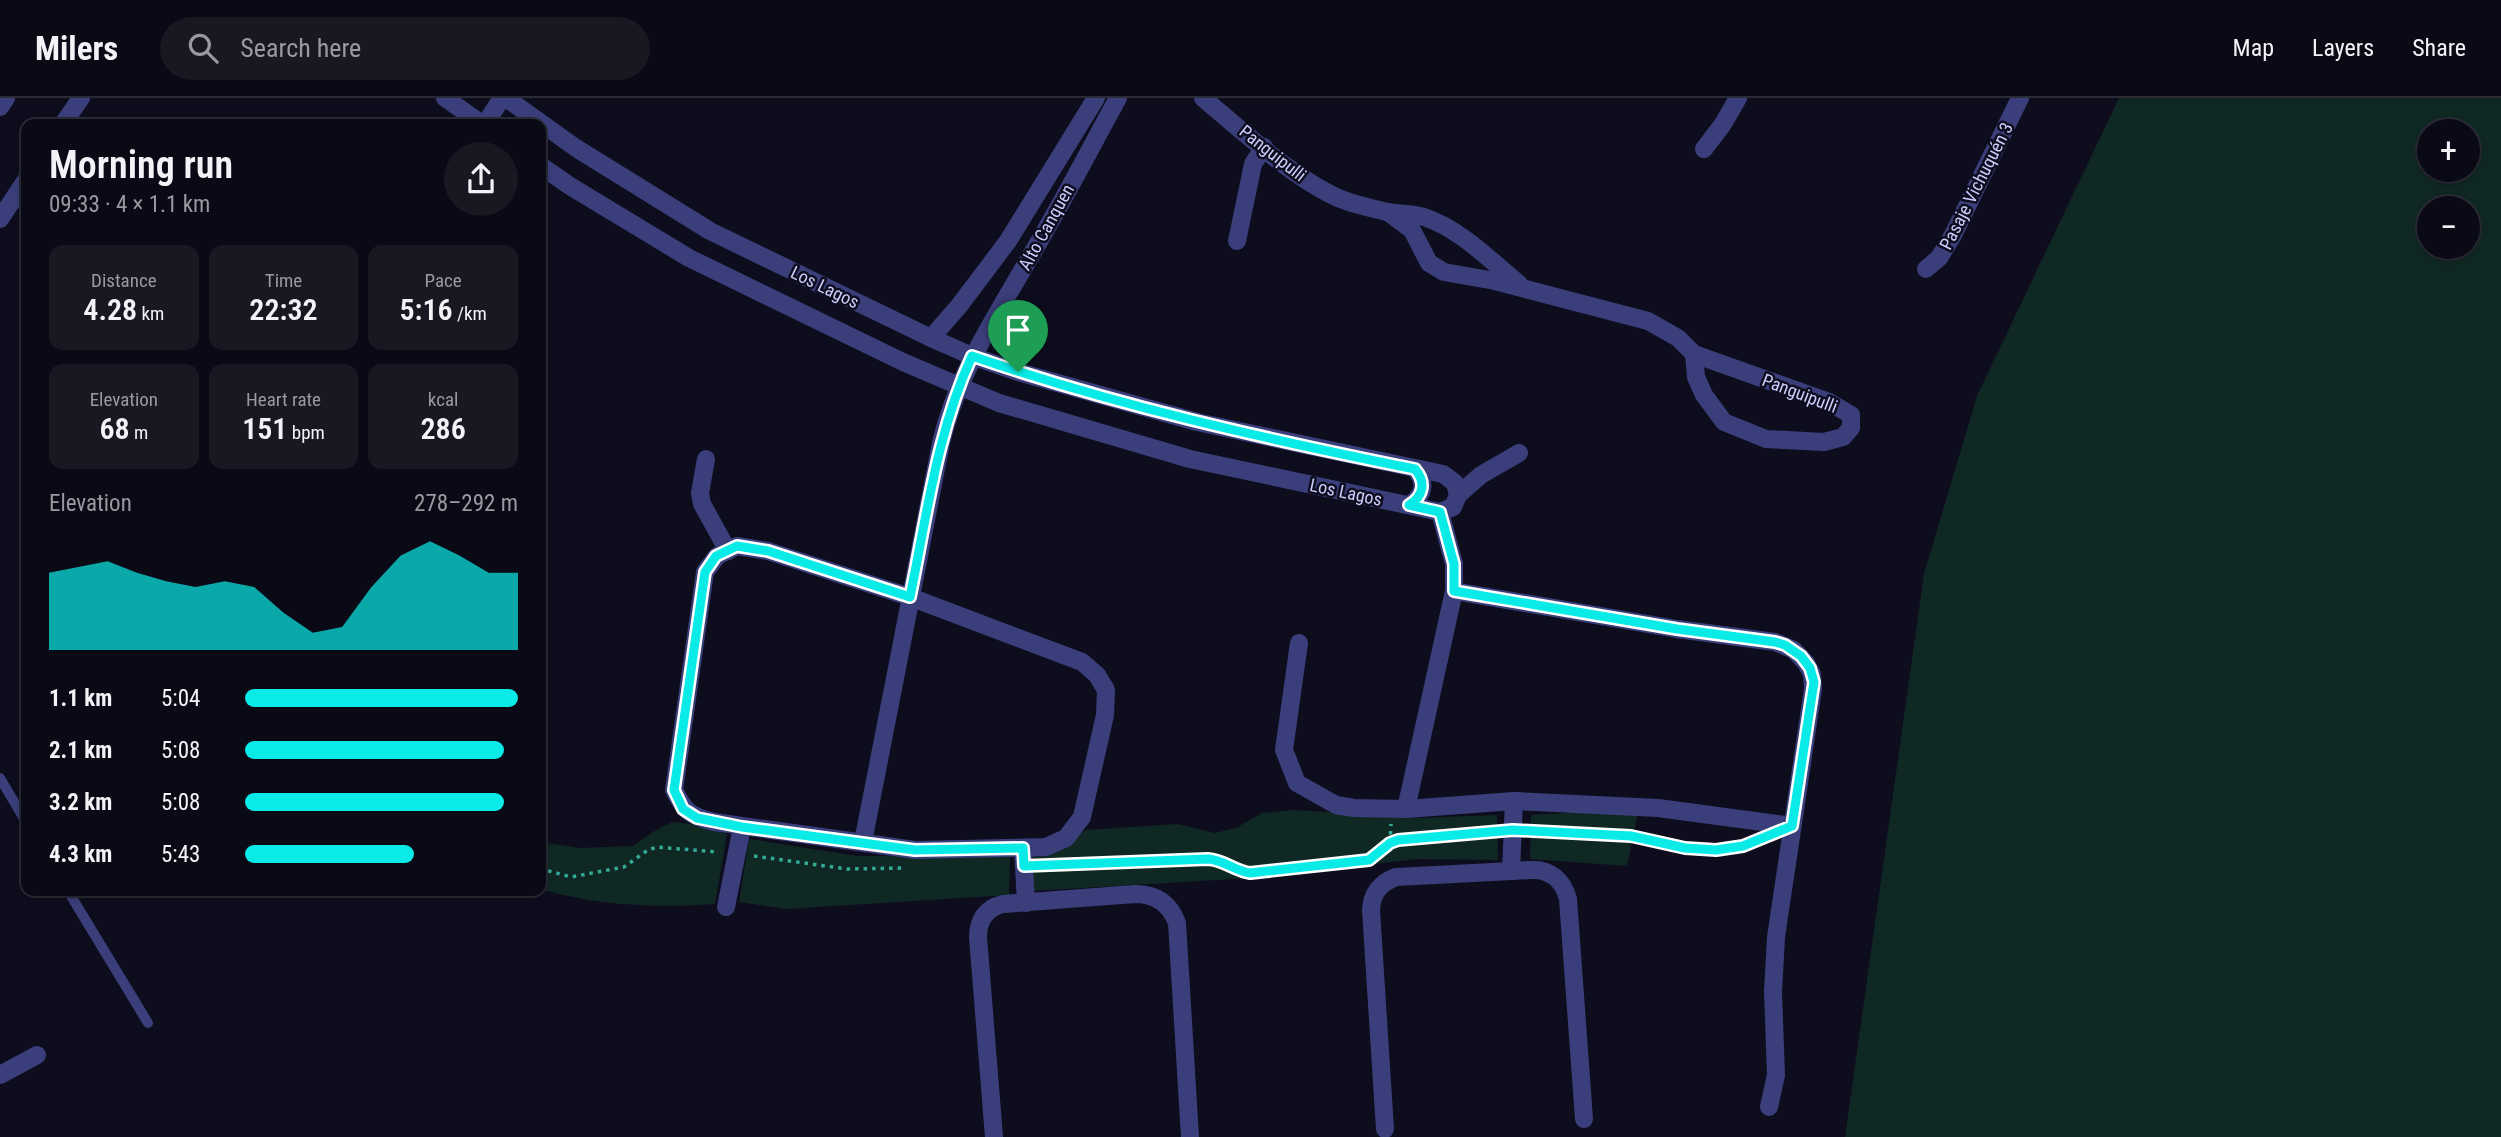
<!DOCTYPE html>
<meta charset="utf-8">
<style>
:root{--surface:#0a0a16;--page:#181823;--text:#f1f3f6;--muted:#999aa1;--line:#2a2b35;--accent:#0aebe8}
body{margin:0;font-family:"Roboto Condensed",sans-serif;background:var(--page);color:var(--text);height:100vh;display:flex;flex-direction:column;font-size:26px;white-space:nowrap}
*{box-sizing:border-box;margin:0}
p{font-size:23px;color:var(--muted)}
.icon{flex:none;width:38px;height:38px;fill:none;stroke:currentColor;stroke-width:2;stroke-linecap:round;stroke-linejoin:round}
.map{position:relative;flex:1;overflow:hidden}
.sheet{position:absolute;left:21px;top:21px;width:525px;height:777px;display:flex;flex-direction:column;background:var(--surface);border-radius:14px;box-shadow:0 4px 10px #0003,0 0 0 2px var(--line)}
.sheet>*{flex:none}
.buttons{position:absolute;left:2417px;top:21px;display:grid;gap:14px}
.buttons a{display:grid;place-items:center;width:63px;height:63px;border-radius:50%;background:var(--surface);box-shadow:0 4px 10px #0003,0 0 0 2px var(--line);font-size:35px}
.pin{position:absolute;display:grid;place-items:center;width:60px;height:60px;color:#fff;margin:-72px -30px;border-radius:50% 50% 50% 0;rotate:-45deg;box-shadow:0 0 7px #0007}
.pin .icon{rotate:45deg}
.round{display:grid;place-items:center;flex:none;width:74px;height:74px;border-radius:37px;background:var(--page)}
.headline{display:flex;align-items:center;justify-content:space-between;height:119px;padding:0 28px}
h1{font-size:38px;font-weight:600;line-height:52px}
.metrics{display:grid;grid-template-columns:repeat(3,1fr);gap:10px;height:119px;padding:7px 28px}
.metrics div{display:grid;align-content:center;border-radius:14px;background:var(--page);text-align:center}
.metrics b{font-size:30px;font-weight:600}
.metrics small{font-size:19px;font-weight:400}
.metrics p{font-size:19px}
.chart{height:196px;padding:14px 28px}
.chart p{display:flex;justify-content:space-between}
.chart svg{width:100%;height:126px;margin-top:7px;fill:var(--accent);opacity:.7}
ul{padding:0 28px;list-style:none;font-size:23px}
li{display:grid;grid-template-columns:112px 84px 1fr;align-items:center;height:52px}
li i{height:18px;border-radius:9px;background:var(--accent)}
header{display:flex;align-items:center;gap:42px;box-sizing:border-box;height:98px;padding:0 35px;background:var(--surface);border-bottom:2px solid var(--line)}
header strong{font-size:33px}
nav{display:flex;gap:38px;margin-inline-start:auto;font-size:24px}
.search{width:490px;height:63px;background:var(--page);display:flex;align-items:center;gap:18px;box-sizing:border-box;padding:0 24px;border-radius:38px;color:var(--muted);font-size:26px}
.map>svg:first-child{display:block}
</style>
<header>
<strong>Milers</strong>
<div class="search"><svg class="icon" aria-label="search" viewBox="0 0 24 24"><circle cx="10" cy="10" r="6"/><path d="M15 15l6 6"/></svg>Search here</div>
<nav><a>Map</a><a>Layers</a><a>Share</a></nav>
</header>
<div class="map">
<svg width="2501" height="1039" viewBox="0 0 2501 1039">
<rect width="100%" height="100%" fill="#0e0d1e"/>
<!-- green -->
<g fill="#102824" fill-rule="evenodd">
<path d="M2119,0H2501V1039H1845L1924,476L1977,298ZM2468,33V72H2429V33ZM2468,110V149H2429V110Z"/>
<polygon points="1294,712 1418,720 1497,717 1498,762 1418,761 1251,780 1031,793 1030,759 1052,755 1086,732 1177,726 1215,735 1236,730 1262,715"/>
<polygon points="1582,714 1638,715 1627,768 1530,761 1531,717"/>
<path d="M672,724L690,726L727,736L715,806C657,810 597,808 541,791V744L580,750L633,748L653,734Z"/>
<polygon points="749,741 857,758 1010,757 1009,797 786,811 739,804"/>
</g>
<g fill="none" stroke-linecap="round" stroke-linejoin="round">
<!-- path -->
<g stroke="#32ab96" stroke-width="3.5" stroke-dasharray="3.5 5" stroke-linecap="butt">
<path d="M1529,733C1563,735 1598,735 1632,739C1681,744 1710,762 1760,741"/>
<polyline points="1390,745 1391,726"/>
<polyline points="754,758 847,771 906,770"/>
<path d="M1054,767L1208,761C1224,762 1235,773 1250,775L1369,762L1390,745L1398,742L1497,734"/>
<polyline points="541,768 549,773 571,779 624,769 645,754 656,749 718,754"/>
</g>
<!-- service -->
<g stroke="#3a3f7b" stroke-width="10">
<polyline points="0,680 26,724"/>
<polyline points="68,793 148,925"/>
</g>
<!-- minor -->
<g stroke="#3a3f7b" stroke-width="18">
<polyline points="445,0 482,26"/>
<polyline points="506,0 576,50 710,133 931,240 972,258 1018,274 1197,324 1443,376 1455,385 1458,397 1453,409 1440,414 1190,361 999,305 903,264 689,160 570,88 541,68"/>
<path d="M1203,0C1241,32 1291,78 1336,99C1351,106 1371,110 1387,114C1399,116 1412,115 1424,119C1460,131 1490,162 1519,186"/>
<polyline points="0,9 6,0"/>
<polyline points="63,26 81,0"/>
<polyline points="485,26 502,0"/>
<polyline points="1704,51 1723,26 1738,0"/>
<polyline points="1388,114 1412,132 1429,165 1444,174 1495,183 1648,223 1678,240 1694,256 1829,304 1851,317 1851,330 1843,339 1824,344 1766,341 1724,324 1704,297 1696,279 1694,256"/>
<polyline points="0,121 26,82"/>
<polyline points="1237,143 1253,66 1264,49"/>
<polyline points="1926,171 1939,160 1953,137 2020,0"/>
<polyline points="931,240 959,208 1008,143 1096,0"/>
<polyline points="706,361 700,395 702,406 728,453"/>
<polyline points="1458,397 1481,377 1519,355"/>
<path d="M1409,407C1424,398 1427,384 1415,371"/>
<path d="M737,448L768,453L910,499L1082,564L1097,577L1106,592L1105,617L1082,719L1066,740L1046,749L915,752L714,724C690,718 685,714 674,692L705,474L717,458Z"/>
<polyline points="1454,493 1677,531 1775,544 1794,552 1806,565 1812,576 1813,591 1776,839 1773,894 1776,977 1769,1009"/>
<polyline points="1299,545 1284,652 1297,685 1336,707 1354,710 1406,711 1514,703 1658,710 1792,728"/>
<polyline points="1406,711 1454,493 1454,466 1440,414"/>
<path d="M863,744L941,345C957,276 995,220 1030,159C1061,107 1089,53 1118,0"/>
<polyline points="1023,750 1026,805"/>
<polyline points="1511,773 1514,703"/>
<polyline points="726,809 742,729"/>
<polyline points="0,977 37,957"/>
<path d="M1385,1031L1371,812C1372,795 1380,785 1396,779L1531,772C1550,771 1563,782 1568,801L1584,1021"/>
<path d="M994,1039L978,839C978,822 986,810 1003,806L1135,796C1156,796 1170,806 1177,825L1190,1039"/>
</g>
</g>
<g fill="none" stroke-linecap="round" stroke-linejoin="round">
<defs>
<path id="route" d="M972,258C1117,308 1266,341 1415,371C1426,384 1424,398 1409,407L1440,414L1454,466V493L1677,531L1775,544L1785,547L1801,558L1810,570L1814,584L1792,728L1743,748L1716,752L1685,750L1631,738L1513,732L1398,742L1390,745L1369,762L1250,775C1235,773 1224,762 1208,761L1024,768L1023,750L915,752L742,729L697,720L683,711L674,692L705,474L716,458L737,448L768,453L910,499C927,417 937,334 972,258Z"/>
</defs>
<!-- route casing -->
<use href="#route" stroke="#fff" stroke-width="14"/>
<!-- route -->
<use href="#route" stroke="#0aebe8" stroke-width="9"/>
</g>
<g text-anchor="middle" dominant-baseline="central" stroke-width="5" stroke-linejoin="round" paint-order="stroke">
<!-- street labels -->
<g font-size="18" fill="#ccccfd" stroke="#0e0d1e">
<text transform="translate(1273 55) rotate(38)">Panguipulli</text>
<text transform="translate(1976 88) rotate(-63)">Pasaje Vichuquén 3</text>
<text transform="translate(1046 129) rotate(-61)">Alto Canquen</text>
<text transform="translate(825 189) rotate(26)">Los Lagos</text>
<text transform="translate(1800 295) rotate(21)">Panguipulli</text>
<text transform="translate(1346 394) rotate(12)">Los Lagos</text>
</g>
</g>
</svg>
<div class="buttons">
<a>+</a>
<a>−</a>
</div>
<div class="pin" style="left:1018px;top:274px;background:#1e9e55"><svg class="icon" aria-label="arrive" viewBox="0 0 24 24"><path d="M6 21V4h12l-3 4 3 4H6"/></svg></div>
<section class="sheet">
<div class="headline"><div><h1>Morning run</h1><p>09:33 · 4 × 1.1 km</p></div><a class="round"><svg class="icon" aria-label="share" viewBox="0 0 24 24"><path d="M12 15V3M7 8l5-5 5 5M5 13v7h14v-7"/></svg></a></div>
<div class="metrics">
<div><p>Distance</p><b>4.28<small> km</small></b></div>
<div><p>Time</p><b>22:32</b></div>
<div><p>Pace</p><b>5:16<small> /km</small></b></div>
</div>
<div class="metrics">
<div><p>Elevation</p><b>68<small> m</small></b></div>
<div><p>Heart rate</p><b>151<small> bpm</small></b></div>
<div><p>kcal</p><b>286</b></div>
</div>
<div class="chart"><p><span>Elevation</span>278–292 m</p>
<svg viewBox="0 0 160 44" preserveAspectRatio="none"><path d="M0 44V17L10 15L20 13L30 17L40 20L50 22L60 20L70 22L80 31L90 38L100 36L110 22L120 11L130 6L140 11L150 17L160 17V44z"/></svg>
</div>
<ul>
<li><b>1.1 km</b>5:04<i style="width:100%"></i></li>
<li><b>2.1 km</b>5:08<i style="width:95%"></i></li>
<li><b>3.2 km</b>5:08<i style="width:95%"></i></li>
<li><b>4.3 km</b>5:43<i style="width:62%"></i></li>
</ul>
</section>
</div>
